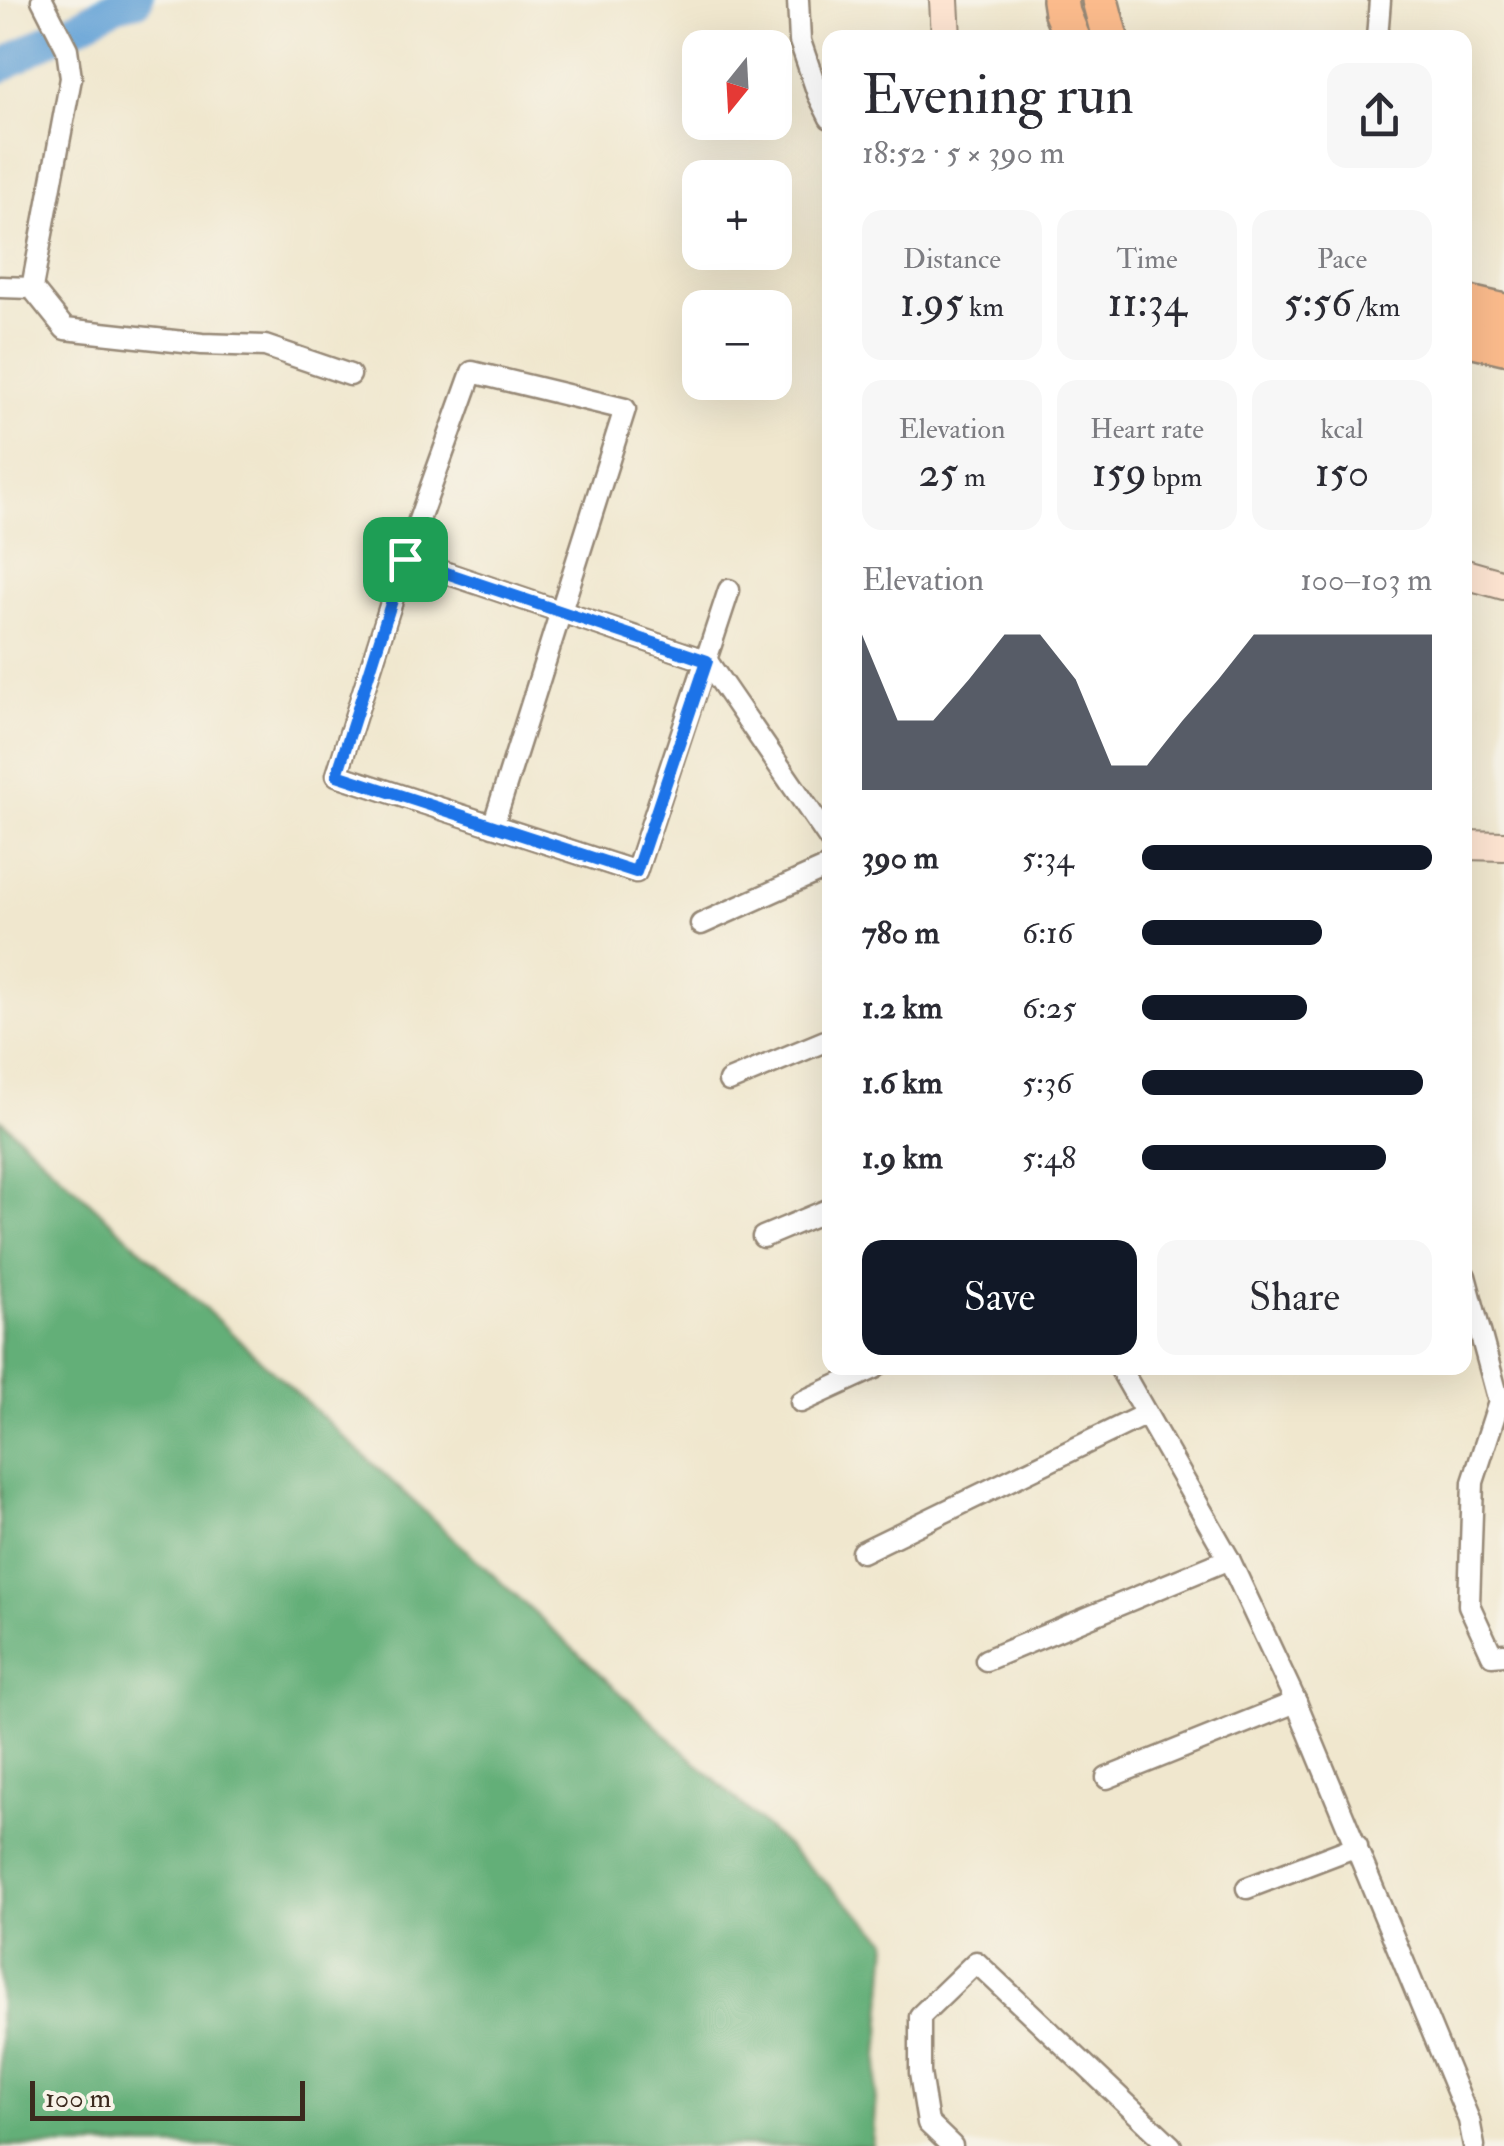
<!DOCTYPE html>
<meta charset="utf-8">
<style>
:root{--surface:#fff;--page:#f7f7f7;--text:#2b2b33;--muted:#7c7c81;--accent:#111827}
body{margin:0;font-family:"IM FELL Double Pica",serif;background:var(--page);color:var(--text);height:100vh;display:flex;flex-direction:column;font-size:38px;white-space:nowrap}
*{box-sizing:border-box;margin:0}
p{font-size:32px;color:var(--muted)}
.icon{flex:none;width:55px;height:55px;fill:none;stroke:currentColor;stroke-width:2;stroke-linecap:round;stroke-linejoin:round}
.map{position:relative;flex:1;overflow:hidden}
.sheet{position:absolute;left:822px;top:30px;width:650px;height:1345px;display:flex;flex-direction:column;background:var(--surface);border-radius:20px;box-shadow:0 10px 40px #0002}
.sheet>*{flex:none}
.needle{width:65px;rotate:198deg}
.tools{position:absolute;left:682px;top:30px;display:grid;gap:20px}
.tools a{display:grid;place-items:center;width:110px;height:110px;border-radius:20px;background:var(--surface);box-shadow:0 10px 40px #0002;font-size:50px}
.scale{position:absolute;left:30px;bottom:25px;width:275px;box-sizing:border-box;padding-left:10px;border:5px solid #3b2a1e;border-top:0;font-size:28px;line-height:35px;white-space:nowrap;color:#3b2a1e;-webkit-text-stroke:8px #f7f3e8;paint-order:stroke}
.pin{position:absolute;display:grid;place-items:center;width:85px;height:85px;color:#fff;margin:-42px;border-radius:20px;box-shadow:0 5px 15px #0006}
.round{display:grid;place-items:center;flex:none;width:105px;height:105px;border-radius:20px;background:var(--page)}
.headline{display:flex;align-items:center;justify-content:space-between;height:170px;padding:0 40px}
h1{font-size:55px;font-weight:600;line-height:75px}
.metrics{display:grid;grid-template-columns:repeat(3,1fr);gap:15px;height:170px;padding:10px 40px}
.metrics div{display:grid;align-content:center;border-radius:20px;background:var(--page);text-align:center}
.metrics b{font-size:42px;font-weight:600}
.metrics small{font-size:28px;font-weight:400}
.metrics p{font-size:28px}
.chart{height:280px;padding:20px 40px}
.chart p{display:flex;justify-content:space-between}
.chart svg{width:100%;height:180px;margin-top:10px;fill:var(--accent);opacity:.7}
.action{display:flex;gap:20px;margin-top:auto;padding:20px 40px}
.action a{flex:1;height:115px;border-radius:20px;background:var(--accent);color:#fff;font-size:40px;font-weight:600;line-height:115px;text-align:center}
.action a+a{background:var(--page);color:var(--text)}
ul{padding:0 40px;list-style:none;font-size:32px}
li{display:grid;grid-template-columns:160px 120px 1fr;align-items:center;height:75px}
li i{height:25px;border-radius:12px;background:var(--accent)}
.map>svg:first-child{display:block}
</style>
<div class="map">
<svg width="1504" height="2146" viewBox="0 0 1504 2146">
<rect width="100%" height="100%" fill="#f7f3e8"/>
<filter id="ink" filterUnits="userSpaceOnUse"><feTurbulence type="fractalNoise" baseFrequency=".01" numOctaves="2"/><feDisplacementMap in="SourceGraphic" scale="20" xChannelSelector="R" yChannelSelector="G"/><feConvolveMatrix kernelMatrix="1 2 1 2 8 2 1 2 1" color-interpolation-filters="sRGB"/></filter>
<filter id="wash" filterUnits="userSpaceOnUse"><feTurbulence type="fractalNoise" baseFrequency=".0048" numOctaves="4" result="noise"/><feDisplacementMap in="SourceGraphic" scale="40" xChannelSelector="R" yChannelSelector="G"/><feGaussianBlur stdDeviation="2.25" result="paint"/><feColorMatrix in="noise" values="0 0 0 0 0 0 0 0 0 0 0 0 0 0 0 0 0 1.4 0 .05"/><feComposite in="paint" operator="in"/></filter>
<g filter="url(#wash)">
<rect width="100%" height="100%" fill="#f0e7ce"/>
<!-- forest -->
<polygon fill="#64af78" stroke="#506c4b" stroke-width="2.5" points="0,1119 888,1940 872,2146 0,2146"/>
<g fill="none" stroke-linecap="round" stroke-linejoin="round">
<!-- river -->
<g stroke="#65a3d7" stroke-width="32">
<polyline points="68,31 116,5 137,0"/>
<polyline points="0,67 51,38"/>
</g>
</g>
</g>
<g filter="url(#ink)">
<g fill="none" stroke-linecap="round" stroke-linejoin="round">
<defs>
<g id="street">
<polyline points="42,0 67,49 71,78 32,288 65,329 202,344 265,346 350,375"/>
<polyline points="798,0 800,41 818,94 830,118"/>
<polyline points="1377,38 1380,0"/>
<polyline points="0,287 32,288"/>
<polyline points="405,559 707,661 830,840"/>
<polyline points="493,826 625,409 472,372 405,559 337,775 636,872 729,590"/>
<polyline points="701,924 830,866"/>
<polyline points="729,1081 830,1039"/>
<polyline points="763,1237 830,1209"/>
<polyline points="1465,1276 1499,1402 1473,1482 1469,1605 1492,1655 1504,1654"/>
<polyline points="1120,1368 1229,1559 1296,1702 1469,2120 1474,2146"/>
<polyline points="801,1402 875,1368"/>
<polyline points="862,1552 1146,1414"/>
<polyline points="986,1660 1229,1559"/>
<polyline points="1107,1778 1296,1702"/>
<polyline points="1247,1888 1357,1846"/>
<polyline points="952,2146 928,2123 920,2073 920,2016 976,1962 1171,2146"/>
</g>
<g id="secondary">
<polyline points="944,0 946,38"/>
<polyline points="1465,574 1504,585"/>
<polyline points="1465,845 1504,846"/>
</g>
<g id="highway">
<polyline points="1060,0 1062,13 1072,38"/>
<polyline points="1100,0 1110,38"/>
<polyline points="1465,303 1504,312"/>
<polyline points="1465,337 1504,346"/>
</g>
</defs>
<!-- street casing -->
<use href="#street" stroke="#968876" stroke-width="25"/>
<!-- secondary casing -->
<use href="#secondary" stroke="#968876" stroke-width="32"/>
<!-- highway casing -->
<use href="#highway" stroke="#968876" stroke-width="40"/>
<!-- street -->
<use href="#street" stroke="#fff" stroke-width="20"/>
<!-- secondary -->
<use href="#secondary" stroke="#fde4d1" stroke-width="28"/>
<!-- highway -->
<use href="#highway" stroke="#fbbb8c" stroke-width="35"/>
</g>
</g>
<g fill="none" stroke-linecap="round" stroke-linejoin="round" filter="url(#ink)">
<defs>
<polygon id="route" points="405,559 707,661 636,872 337,775"/>
</defs>
<!-- route casing -->
<use href="#route" stroke="#fff" stroke-width="20"/>
<!-- route -->
<use href="#route" stroke="#1a73e8" stroke-width="12"/>
</g>
</svg>
<div class="tools">
<a><svg class="needle" viewBox="-14 -14 28 28"><path d="M0-13l5 13h-10z" fill="#e53935"/><path d="M0 13l5-13h-10z" fill="#7c7c81"/></svg></a>
<a>+</a>
<a>−</a>
</div>
<div class="scale">100 m</div>
<div class="pin" style="left:405px;top:559px;background:#1e9e55"><svg class="icon" aria-label="arrive" viewBox="0 0 24 24"><path d="M6 21V4h12l-3 4 3 4H6"/></svg></div>
<section class="sheet">
<div class="headline"><div><h1>Evening run</h1><p>18:52 · 5 × 390 m</p></div><a class="round"><svg class="icon" aria-label="share" viewBox="0 0 24 24"><path d="M12 15V3M7 8l5-5 5 5M5 13v7h14v-7"/></svg></a></div>
<div class="metrics">
<div><p>Distance</p><b>1.95<small> km</small></b></div>
<div><p>Time</p><b>11:34</b></div>
<div><p>Pace</p><b>5:56<small> /km</small></b></div>
</div>
<div class="metrics">
<div><p>Elevation</p><b>25<small> m</small></b></div>
<div><p>Heart rate</p><b>159<small> bpm</small></b></div>
<div><p>kcal</p><b>150</b></div>
</div>
<div class="chart"><p><span>Elevation</span>100–103 m</p>
<svg viewBox="0 0 160 44" preserveAspectRatio="none"><path d="M0 44V6L10 27L20 27L30 17L40 6L50 6L60 17L70 38L80 38L90 27L100 17L110 6L120 6L130 6L140 6L150 6L160 6V44z"/></svg>
</div>
<ul>
<li><b>390 m</b>5:34<i style="width:100%"></i></li>
<li><b>780 m</b>6:16<i style="width:62%"></i></li>
<li><b>1.2 km</b>6:25<i style="width:57%"></i></li>
<li><b>1.6 km</b>5:36<i style="width:97%"></i></li>
<li><b>1.9 km</b>5:48<i style="width:84%"></i></li>
</ul>
<div class="action"><a>Save</a><a>Share</a></div>
</section>
</div>
